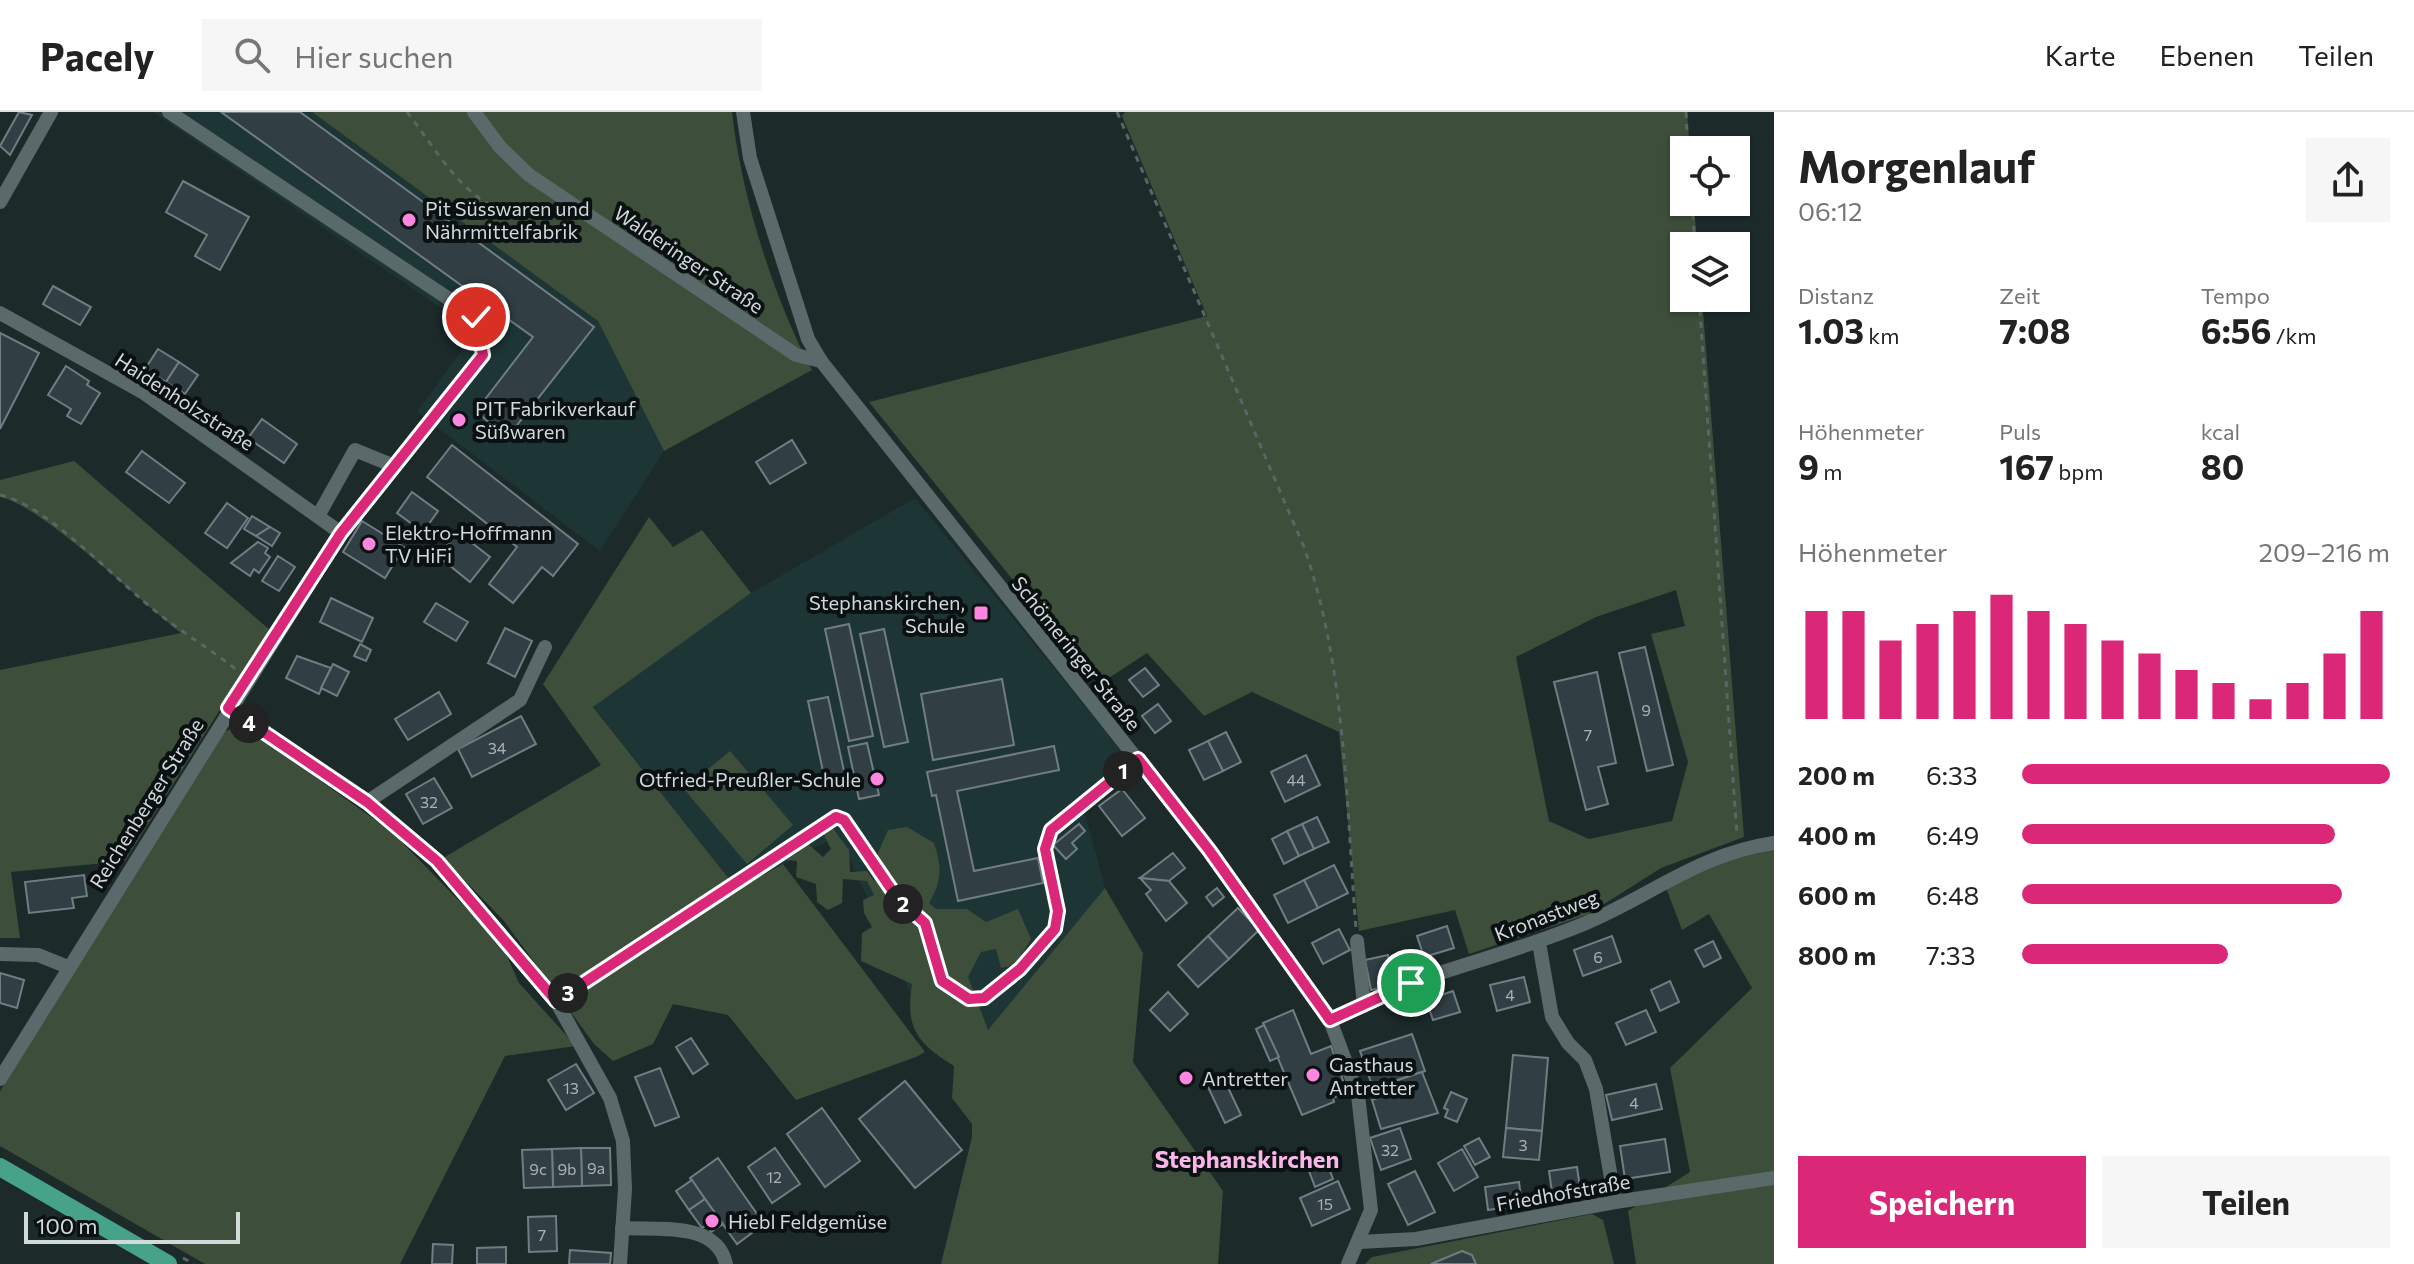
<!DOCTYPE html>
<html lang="de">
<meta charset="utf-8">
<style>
:root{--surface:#fff;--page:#f6f6f6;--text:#222;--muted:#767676;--line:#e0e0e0;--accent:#db2777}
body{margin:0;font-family:Commissioner,sans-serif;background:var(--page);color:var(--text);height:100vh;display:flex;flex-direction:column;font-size:30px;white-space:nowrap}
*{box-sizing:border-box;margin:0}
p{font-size:26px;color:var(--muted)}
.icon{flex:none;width:44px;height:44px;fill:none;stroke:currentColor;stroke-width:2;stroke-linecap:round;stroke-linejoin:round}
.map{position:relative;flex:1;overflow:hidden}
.details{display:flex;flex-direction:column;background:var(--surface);width:640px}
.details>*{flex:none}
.controls{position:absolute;left:1670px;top:24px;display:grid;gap:16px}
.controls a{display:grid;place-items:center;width:80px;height:80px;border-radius:0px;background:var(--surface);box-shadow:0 2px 6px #0004;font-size:40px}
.scale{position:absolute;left:24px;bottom:20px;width:216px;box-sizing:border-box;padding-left:8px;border:4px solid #d1d9d9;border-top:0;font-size:22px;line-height:28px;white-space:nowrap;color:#d1d9d9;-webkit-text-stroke:6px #0b1112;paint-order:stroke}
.pin{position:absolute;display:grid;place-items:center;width:68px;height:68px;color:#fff;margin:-34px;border:4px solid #fff;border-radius:50%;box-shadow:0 2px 8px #0007}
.km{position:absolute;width:40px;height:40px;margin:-20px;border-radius:50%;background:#222;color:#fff;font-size:22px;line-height:40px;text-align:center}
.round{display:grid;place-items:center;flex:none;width:84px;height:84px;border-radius:0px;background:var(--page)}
.head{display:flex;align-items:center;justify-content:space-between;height:136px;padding:0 24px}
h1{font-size:44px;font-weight:700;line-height:60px}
.stats{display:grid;grid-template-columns:repeat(3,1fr);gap:12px;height:136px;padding:8px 24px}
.stats div{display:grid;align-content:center}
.stats b{font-size:34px;font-weight:700}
.stats small{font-size:22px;font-weight:400}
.stats p{font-size:22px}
.chart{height:224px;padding:16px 24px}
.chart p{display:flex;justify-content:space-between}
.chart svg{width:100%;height:144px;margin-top:8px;stroke:var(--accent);stroke-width:6}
.action{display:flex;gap:16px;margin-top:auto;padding:16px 24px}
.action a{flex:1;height:92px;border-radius:0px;background:var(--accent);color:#fff;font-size:32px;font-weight:700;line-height:92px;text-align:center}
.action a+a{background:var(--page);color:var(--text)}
ul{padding:0 24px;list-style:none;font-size:26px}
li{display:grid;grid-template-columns:128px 96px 1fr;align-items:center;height:60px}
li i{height:20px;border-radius:10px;background:var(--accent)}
header{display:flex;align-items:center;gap:48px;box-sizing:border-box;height:112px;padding:0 40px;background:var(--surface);border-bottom:2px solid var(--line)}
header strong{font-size:38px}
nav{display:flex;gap:44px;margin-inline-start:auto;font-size:28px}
.search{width:560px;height:72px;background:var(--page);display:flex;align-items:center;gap:20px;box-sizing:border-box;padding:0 28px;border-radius:0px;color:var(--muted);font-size:30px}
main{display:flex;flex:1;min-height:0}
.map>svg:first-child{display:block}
</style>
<header>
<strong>Pacely</strong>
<div class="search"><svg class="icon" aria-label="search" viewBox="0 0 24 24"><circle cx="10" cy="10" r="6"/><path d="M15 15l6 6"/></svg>Hier suchen</div>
<nav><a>Karte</a><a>Ebenen</a><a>Teilen</a></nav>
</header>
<main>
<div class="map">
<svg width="1774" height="1152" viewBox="0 0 1774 1152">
<rect width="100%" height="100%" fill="#1c2a2a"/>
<!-- built -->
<g fill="#1e3535">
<polygon points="153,0 312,0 598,209 664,339 600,439 417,300 462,238 459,208"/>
<polygon points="915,386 1128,647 1081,686 1105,776 988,918 911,883 839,723 737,777 593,594 751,481"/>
</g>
<!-- green -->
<g fill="#3d4e3a" fill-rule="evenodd">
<path d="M312,0H732C741,82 773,185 812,258L664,339L598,209Z"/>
<path d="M1125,0H1687L1690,38H1684V90H1694L1697,134H1684V186H1702L1744,725L1661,756L1587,803L1469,842L1455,798L1359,819L1339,620L1252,580L1204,604L1147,541L1098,573L869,290L1207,204L1122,4ZM1676,478L1685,514L1651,522L1688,650L1672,709L1589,727L1549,709L1516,545L1596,505Z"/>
<path d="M74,349L270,518L125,749L11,760L20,826H0V558L181,521C142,491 41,393 0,385V368Z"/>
<polygon points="649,405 673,435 702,418 751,481 593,595 737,777 783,752 925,940 916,945 796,988 728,903 673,892 653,932 613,949 594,932 504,809 443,746 601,653 543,572"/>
<polygon points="237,614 252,620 392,720 502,833 519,871 576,934 505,944 400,1152 205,1152 0,1034 0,979 224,620"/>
<polygon points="730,639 793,713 747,752 684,677"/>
<path d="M832,715L849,738L850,760L867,759L874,769L878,741L888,718L907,715L934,731C942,754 942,770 929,791L936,797H967L986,810L1018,797L1031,827L1015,853L1001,856L996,837L981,840L968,865L988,918L1105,776L1143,841L1133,950L1223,1079L1218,1152H941L972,1025V1012L952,986L954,954C917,931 905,916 912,872L861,849L862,821L872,815L864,801L863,788L874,783L867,769L843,767L842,791L828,798L817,790L816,772L796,765L797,749L785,748L792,736L808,732L823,745L831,737L823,721Z"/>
<polygon points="1774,737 1774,1152 1636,1152 1628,1099 1690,1060 1670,956 1752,876 1709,802 1682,818 1665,773 1737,743"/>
<polygon points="1592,1102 1603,1108 1614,1152 1365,1152 1372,1145"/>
</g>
<!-- building -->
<g fill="#313e43" stroke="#707e84" stroke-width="2">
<polygon points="19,0 32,3 10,43 0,34"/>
<polygon points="221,0 300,0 594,215 507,326 476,299 533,225"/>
<polygon points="183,69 249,105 220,158 195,144 207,123 166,100"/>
<polygon points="53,174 91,195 80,213 43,192"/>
<polygon points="0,221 39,241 0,317"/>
<polygon points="158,237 179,250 166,270 145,257"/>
<polygon points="179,250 198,263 185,282 166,270"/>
<polygon points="66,254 89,269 87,273 100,281 81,312 67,304 71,297 48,283"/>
<polygon points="262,307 297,332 284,351 248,326"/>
<polygon points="792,328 806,351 770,372 756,350"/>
<polygon points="452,333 578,432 553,464 542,455 513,491 489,472 517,435 427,365"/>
<polygon points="142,339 185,371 169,391 126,360"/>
<polygon points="412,380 438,399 423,420 397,401"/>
<polygon points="227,391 248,406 227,436 205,421"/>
<polygon points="252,404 270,415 256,424 244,417"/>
<polygon points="362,409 404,435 385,466 343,440"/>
<polygon points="270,415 280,421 272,434 256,424"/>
<polygon points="458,420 490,445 470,470 438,444"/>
<polygon points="258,430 268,436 265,441 270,445 259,461 254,457 250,464 231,451"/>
<polygon points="278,444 295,455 279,479 262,469"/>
<polygon points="331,486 373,506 362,530 320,510"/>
<polygon points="436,491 468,510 456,529 424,510"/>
<polygon points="849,512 873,624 849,629 825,517"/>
<polygon points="505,516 532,529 515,565 488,551"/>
<polygon points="884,517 908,630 884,635 860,522"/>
<polygon points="360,532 371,538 366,549 354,544"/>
<polygon points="1645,535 1673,653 1647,659 1619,541"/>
<polygon points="297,544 331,556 319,582 286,566"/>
<polygon points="333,552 349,560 337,584 321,576"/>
<polygon points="1145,556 1159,573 1143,585 1129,568"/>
<polygon points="1597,560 1616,651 1598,655 1608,692 1586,698 1554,570"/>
<polygon points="1002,567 1014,633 933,648 921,582"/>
<polygon points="439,580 451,602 408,628 395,607"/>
<polygon points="828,585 847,673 827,678 808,589"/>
<polygon points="1158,592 1171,609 1155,621 1142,604"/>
<polygon points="521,604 536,632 472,665 458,637"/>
<polygon points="1226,620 1241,650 1223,659 1208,629"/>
<polygon points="1208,629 1223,659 1204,668 1189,638"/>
<polygon points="867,631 879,683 859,687 848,635"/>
<polygon points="1054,634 1059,658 957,679 974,759 1038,746 1043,771 958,789 936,683 932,684 927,660"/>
<polygon points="1306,643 1320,673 1285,690 1271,660"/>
<polygon points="434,666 452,696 423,712 406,682"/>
<polygon points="1122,677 1145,706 1122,724 1099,694"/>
<polygon points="1317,705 1329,730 1314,737 1302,712"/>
<polygon points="1079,712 1085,719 1072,731 1077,737 1066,747 1053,733"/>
<polygon points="1302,712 1314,737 1299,744 1287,719"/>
<polygon points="1287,719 1299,744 1284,752 1272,727"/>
<polygon points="1173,741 1185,756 1169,769 1140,766"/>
<polygon points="1334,753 1348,781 1318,796 1304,768"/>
<polygon points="84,763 87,784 72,786 74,796 29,801 25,770"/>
<polygon points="1140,766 1169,769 1187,791 1166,809 1146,782 1151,778"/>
<polygon points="1304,768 1318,796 1288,811 1274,783"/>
<polygon points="1217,776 1224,785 1213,794 1206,785"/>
<polygon points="1238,796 1259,818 1229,847 1208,824"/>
<polygon points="1447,814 1454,836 1424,845 1417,824"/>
<polygon points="1339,817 1350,838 1323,852 1312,831"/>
<polygon points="1208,824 1229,847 1198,875 1178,853"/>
<polygon points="1612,824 1621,850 1583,864 1574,838"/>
<polygon points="1713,829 1721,846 1704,855 1695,838"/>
<polygon points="1388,843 1394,873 1371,878 1365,848"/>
<polygon points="0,861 24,868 17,896 0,891"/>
<polygon points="1524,865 1530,890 1497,899 1490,873"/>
<polygon points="1670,869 1679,890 1660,899 1651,878"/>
<polygon points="1453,879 1460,900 1433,908 1426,888"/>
<polygon points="1168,880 1188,902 1170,919 1150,898"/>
<polygon points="1293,898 1311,942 1331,934 1347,980 1333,986 1334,990 1302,1003 1263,911"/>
<polygon points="1646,898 1656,920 1626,933 1616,911"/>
<polygon points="1264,913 1279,945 1270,949 1256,917"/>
<polygon points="1412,922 1425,959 1373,976 1360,939"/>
<polygon points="691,926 708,952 693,962 676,935"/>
<polygon points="1513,943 1548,946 1542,1019 1506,1016"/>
<polygon points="576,952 594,981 566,998 548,968"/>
<polygon points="660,956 679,1005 655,1014 635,965"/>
<polygon points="1422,960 1438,1001 1381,1017 1372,988 1384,984 1380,974"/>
<polygon points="1224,967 1241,1003 1225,1011 1208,975"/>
<polygon points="905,969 962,1038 915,1076 859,1007"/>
<polygon points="1656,972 1662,997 1612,1008 1606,983"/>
<polygon points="1451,980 1467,987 1457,1010 1445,1005 1448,998 1444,996"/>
<polygon points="822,996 860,1049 825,1075 787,1022"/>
<polygon points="1400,1016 1411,1047 1381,1058 1370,1026"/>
<polygon points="1506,1016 1542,1019 1539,1048 1503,1045"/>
<polygon points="1479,1026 1490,1045 1475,1053 1464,1034"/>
<polygon points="1665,1027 1670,1060 1625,1067 1620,1034"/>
<polygon points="581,1036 610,1036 611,1073 582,1074"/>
<polygon points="581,1036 582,1074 553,1075 552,1037"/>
<polygon points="775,1036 800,1072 772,1091 748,1055"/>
<polygon points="552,1037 553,1075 524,1076 522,1038"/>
<polygon points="1462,1037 1478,1065 1454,1079 1438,1051"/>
<polygon points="718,1046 764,1112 737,1132 690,1066"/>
<polygon points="1327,1051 1333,1067 1315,1075 1309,1059"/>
<polygon points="1577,1055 1581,1083 1553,1087 1549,1059"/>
<polygon points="1415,1059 1435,1100 1408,1113 1388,1072"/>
<polygon points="692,1068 705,1087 689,1098 676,1079"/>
<polygon points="1338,1069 1350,1097 1312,1114 1300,1086"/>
<polygon points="1519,1070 1522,1093 1488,1098 1485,1075"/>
<polygon points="705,1087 723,1112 711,1120 707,1113 702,1116 689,1098"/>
<polygon points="556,1104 557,1139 529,1140 528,1105"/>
<polygon points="433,1132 453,1133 452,1152 432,1152"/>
<polygon points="506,1135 506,1152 477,1152 477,1136"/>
<polygon points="570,1138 611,1141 610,1152 569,1152"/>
<polygon points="1462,1139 1472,1143 1476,1152 1431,1152"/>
</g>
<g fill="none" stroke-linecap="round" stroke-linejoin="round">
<!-- path -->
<g stroke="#5a6565" stroke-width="3" stroke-dasharray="6 6" stroke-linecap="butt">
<path d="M407,0C432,31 465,92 508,99C522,101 535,92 551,95"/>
<path d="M1117,0L1304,435C1346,556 1346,690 1356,817"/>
<polyline points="1686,0 1688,38"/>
<polyline points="1692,90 1695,134"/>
<polyline points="1699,186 1737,724"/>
<path d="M0,383C45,391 120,472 158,501C184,522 212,538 238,559"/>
<polyline points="567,881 836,705 844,708 898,787 925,811 942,869 969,887 984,886 1020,857 1055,817 1058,799 1049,763"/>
<polyline points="183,1146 194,1152"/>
</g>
<!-- minor -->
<g stroke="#5a6a6a" stroke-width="14">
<polyline points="474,0 500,35 529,63 796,243 821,249"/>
<polyline points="743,0 750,46 808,227 821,249 1209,738 1330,908 1358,983 1371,1098 1348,1152"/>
<polyline points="0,90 51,0"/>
<polyline points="0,201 144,281 341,421"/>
<polyline points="318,404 355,338 394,354"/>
<polyline points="228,596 367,690 437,749 556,889 610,986 623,1029 625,1077 620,1152"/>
<polyline points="367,690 520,588 545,535"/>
<polyline points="1046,752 1045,737 1051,718 1138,647"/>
<polyline points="1357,829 1364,892"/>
<polyline points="1539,831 1552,905 1568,931 1585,948 1596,977 1615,1090"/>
<polyline points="0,842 38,843 68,855"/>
<path d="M1330,908C1358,895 1385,880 1413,870C1471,850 1529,835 1586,811C1652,783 1699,742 1774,731"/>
<polyline points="0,967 341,421 483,243 476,205 169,0"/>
<path d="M622,1116C658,1118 717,1109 726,1152"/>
<polyline points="1359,1130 1416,1127 1615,1090 1774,1066"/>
</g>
<!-- major -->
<polyline stroke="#46a289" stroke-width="18" points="0,1055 168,1152"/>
</g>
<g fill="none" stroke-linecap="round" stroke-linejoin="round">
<defs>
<polyline id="route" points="476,205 483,243 341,421 228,596 367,690 437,749 556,889 836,705 844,708 898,787 925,811 942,869 969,887 984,886 1020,857 1055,817 1058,799 1045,737 1051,718 1138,647 1209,738 1330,908 1411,871"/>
</defs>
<!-- route casing -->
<use href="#route" stroke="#fff" stroke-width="16"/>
<!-- route -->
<use href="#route" stroke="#db2777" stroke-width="10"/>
</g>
<!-- markers -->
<g fill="#fe86e1" stroke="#0b1112" stroke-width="3">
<circle cx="409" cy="108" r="8"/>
<circle cx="459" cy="308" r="8"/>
<circle cx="369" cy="432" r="8"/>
<rect x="973" y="493" width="16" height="16" rx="4"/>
<circle cx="877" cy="667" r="8"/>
<circle cx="1313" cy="963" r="8"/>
<circle cx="1186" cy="966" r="8"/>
<circle cx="712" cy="1109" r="8"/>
</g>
<g text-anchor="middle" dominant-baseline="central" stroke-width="8" stroke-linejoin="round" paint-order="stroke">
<!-- number labels -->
<g font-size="16" fill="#a9b2b4">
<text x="1646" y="597">9</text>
<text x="1588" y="622">7</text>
<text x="497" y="635">34</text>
<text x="1296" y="667">44</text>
<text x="429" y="689">32</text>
<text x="1598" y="844">6</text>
<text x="1510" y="882">4</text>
<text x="571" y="975">13</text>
<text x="1634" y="990">4</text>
<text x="1523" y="1032">3</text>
<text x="1390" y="1037">32</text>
<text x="596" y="1055">9a</text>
<text x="538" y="1056">9c</text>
<text x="567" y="1056">9b</text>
<text x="774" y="1064">12</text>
<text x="1325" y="1091">15</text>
<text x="542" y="1122">7</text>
</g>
<!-- poi labels -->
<g font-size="20" fill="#d1d9d9" stroke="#0b1112" text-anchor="start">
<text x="425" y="96">Pit Süsswaren und<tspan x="425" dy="23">Nährmittelfabrik</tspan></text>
<text x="475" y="296">PIT Fabrikverkauf<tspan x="475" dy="23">Süßwaren</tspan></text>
<text x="385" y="420">Elektro-Hoffmann<tspan x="385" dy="23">TV HiFi</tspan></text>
<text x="965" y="490" text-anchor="end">Stephanskirchen,<tspan x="965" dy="23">Schule</tspan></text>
<text x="861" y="667" text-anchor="end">Otfried-Preußler-Schule</text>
<text x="1329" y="952">Gasthaus<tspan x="1329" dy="23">Antretter</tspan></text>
<text x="1202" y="966">Antretter</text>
<text x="728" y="1109">Hiebl Feldgemüse</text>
</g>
<!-- street labels -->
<g font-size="20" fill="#d1d9d9" stroke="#0b1112">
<text transform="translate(689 147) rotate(34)">Walderinger Straße</text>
<text transform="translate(185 289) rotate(33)">Haidenholzstraße</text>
<text transform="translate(1077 541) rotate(51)">Schömeringer Straße</text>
<text transform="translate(146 691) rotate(-58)">Reichenberger Straße</text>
<text transform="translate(1546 803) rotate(-21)">Kronastweg</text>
<text transform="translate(1563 1080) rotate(-10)">Friedhofstraße</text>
</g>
<!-- quarter labels -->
<g font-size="24" font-weight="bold" fill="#f9b6e6" stroke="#0b1112">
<text x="1247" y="1046">Stephanskirchen</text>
</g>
</g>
</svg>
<div class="controls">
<a><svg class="icon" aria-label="locate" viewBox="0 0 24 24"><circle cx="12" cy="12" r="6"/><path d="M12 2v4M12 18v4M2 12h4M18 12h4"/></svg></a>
<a><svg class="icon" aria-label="layers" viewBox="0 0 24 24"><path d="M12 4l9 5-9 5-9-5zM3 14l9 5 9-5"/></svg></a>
</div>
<div class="scale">100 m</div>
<div class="pin" style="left:1411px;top:871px;background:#1e9e55"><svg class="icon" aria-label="arrive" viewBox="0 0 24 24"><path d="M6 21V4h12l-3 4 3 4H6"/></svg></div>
<div class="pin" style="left:476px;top:205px;background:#d93025"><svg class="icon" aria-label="check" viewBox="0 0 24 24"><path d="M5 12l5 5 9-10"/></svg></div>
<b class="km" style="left:1123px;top:659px">1</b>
<b class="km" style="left:903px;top:792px">2</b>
<b class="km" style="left:568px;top:881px">3</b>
<b class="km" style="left:249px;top:611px">4</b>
</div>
<section class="details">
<div class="head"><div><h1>Morgenlauf</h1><p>06:12</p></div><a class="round"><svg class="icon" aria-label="share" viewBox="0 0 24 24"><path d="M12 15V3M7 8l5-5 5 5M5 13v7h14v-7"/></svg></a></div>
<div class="stats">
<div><p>Distanz</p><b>1.03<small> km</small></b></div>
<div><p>Zeit</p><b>7:08</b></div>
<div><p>Tempo</p><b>6:56<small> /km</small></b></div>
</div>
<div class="stats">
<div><p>Höhenmeter</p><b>9<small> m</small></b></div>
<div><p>Puls</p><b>167<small> bpm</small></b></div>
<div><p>kcal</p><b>80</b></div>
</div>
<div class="chart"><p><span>Höhenmeter</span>209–216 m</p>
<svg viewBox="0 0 160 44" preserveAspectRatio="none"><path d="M5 44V11M15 44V11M25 44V20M35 44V15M45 44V11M55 44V6M65 44V11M75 44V15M85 44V20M95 44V24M105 44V29M115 44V33M125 44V38M135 44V33M145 44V24M155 44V11"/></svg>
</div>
<ul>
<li><b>200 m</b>6:33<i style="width:100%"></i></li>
<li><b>400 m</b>6:49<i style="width:85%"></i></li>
<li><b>600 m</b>6:48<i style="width:87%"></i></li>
<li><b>800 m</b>7:33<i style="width:56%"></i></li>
</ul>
<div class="action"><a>Speichern</a><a>Teilen</a></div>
</section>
</main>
